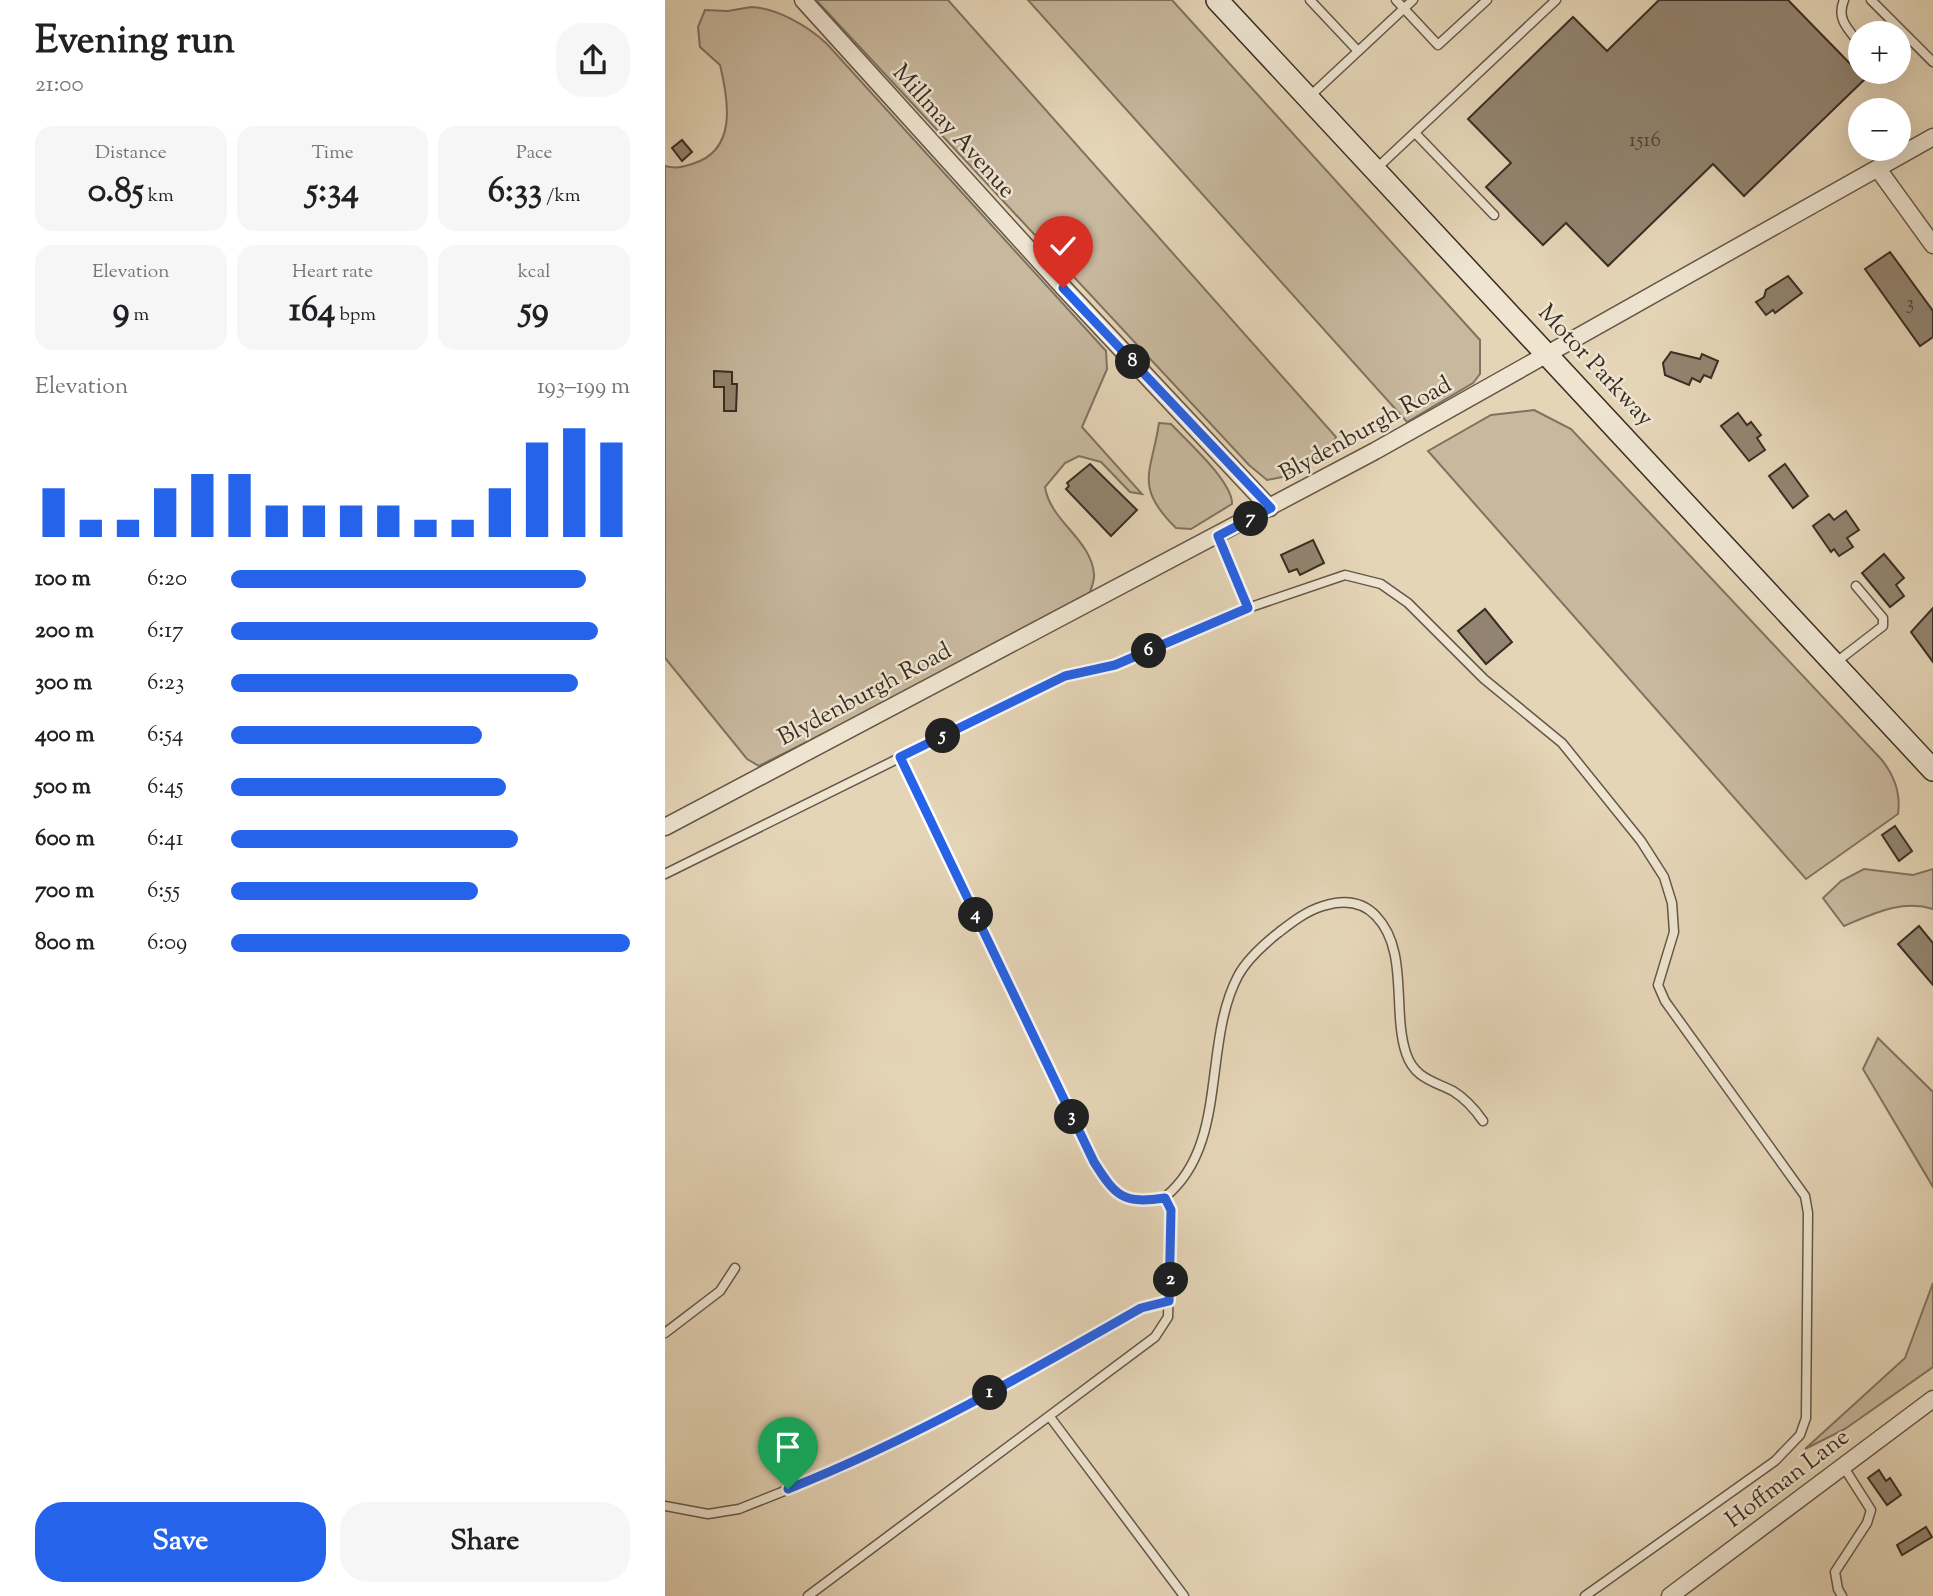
<!DOCTYPE html>
<meta charset="utf-8">
<style>
:root{--surface:#fff;--page:#f6f6f6;--text:#202124;--muted:#757577;--accent:#2563eb}
body{margin:0;font-family:"Sorts Mill Goudy",serif;background:var(--page);color:var(--text);height:100vh;display:flex;flex-direction:column;font-size:26px;white-space:nowrap}
*{box-sizing:border-box;margin:0}
p{font-size:23px;color:var(--muted)}
.icon{flex:none;width:38px;height:38px;fill:none;stroke:currentColor;stroke-width:2;stroke-linecap:round;stroke-linejoin:round}
.map{position:relative;flex:1;overflow:hidden}
.drawer{display:flex;flex-direction:column;background:var(--surface);width:665px}
.drawer>*{flex:none}
.controls{position:absolute;left:1183px;top:21px;display:grid;gap:14px}
.controls a{display:grid;place-items:center;width:63px;height:63px;border-radius:50%;background:var(--surface);box-shadow:0 7px 28px #0002;font-size:35px}
.pin{position:absolute;display:grid;place-items:center;width:60px;height:60px;color:#fff;margin:-72px -30px;border-radius:50% 50% 50% 0;rotate:-45deg;box-shadow:0 0 7px #0007}
.pin .icon{rotate:45deg}
.km{position:absolute;width:35px;height:35px;margin:-18px;border-radius:50%;background:#222;color:#fff;font-size:19px;line-height:35px;text-align:center}
.round{display:grid;place-items:center;flex:none;width:74px;height:74px;border-radius:28px;background:var(--page)}
.headline{display:flex;align-items:center;justify-content:space-between;height:119px;padding:0 35px}
h1{font-size:38px;font-weight:700;line-height:52px}
.figures{display:grid;grid-template-columns:repeat(3,1fr);gap:10px;height:119px;padding:7px 35px}
.figures div{display:grid;align-content:center;border-radius:18px;background:var(--page);text-align:center}
.figures b{font-size:35px;font-weight:700}
.figures small{font-size:19px;font-weight:400}
.figures p{font-size:19px}
.chart{height:196px;padding:14px 35px}
.chart p{display:flex;justify-content:space-between}
.chart svg{width:100%;height:126px;margin-top:7px;stroke:var(--accent);stroke-width:6}
.button{display:flex;gap:14px;margin-top:auto;padding:14px 35px}
.button a{flex:1;height:80px;border-radius:28px;background:var(--accent);color:#fff;font-size:28px;font-weight:700;line-height:80px;text-align:center}
.button a+a{background:var(--page);color:var(--text)}
ul{padding:0 35px;list-style:none;font-size:23px}
li{display:grid;grid-template-columns:112px 84px 1fr;align-items:center;height:52px}
li i{height:18px;border-radius:9px;background:var(--accent)}
main{display:flex;flex:1;min-height:0}
.map>svg:first-child{display:block}
</style>
<main>
<section class="drawer">
<div class="headline"><div><h1>Evening run</h1><p>21:00</p></div><a class="round"><svg class="icon" aria-label="share" viewBox="0 0 24 24"><path d="M12 15V3M7 8l5-5 5 5M5 13v7h14v-7"/></svg></a></div>
<div class="figures">
<div><p>Distance</p><b>0.85<small> km</small></b></div>
<div><p>Time</p><b>5:34</b></div>
<div><p>Pace</p><b>6:33<small> /km</small></b></div>
</div>
<div class="figures">
<div><p>Elevation</p><b>9<small> m</small></b></div>
<div><p>Heart rate</p><b>164<small> bpm</small></b></div>
<div><p>kcal</p><b>59</b></div>
</div>
<div class="chart"><p><span>Elevation</span>193–199 m</p>
<svg viewBox="0 0 160 44" preserveAspectRatio="none"><path d="M5 44V27M15 44V38M25 44V38M35 44V27M45 44V22M55 44V22M65 44V33M75 44V33M85 44V33M95 44V33M105 44V38M115 44V38M125 44V27M135 44V11M145 44V6M155 44V11"/></svg>
</div>
<ul>
<li><b>100 m</b>6:20<i style="width:89%"></i></li>
<li><b>200 m</b>6:17<i style="width:92%"></i></li>
<li><b>300 m</b>6:23<i style="width:87%"></i></li>
<li><b>400 m</b>6:54<i style="width:63%"></i></li>
<li><b>500 m</b>6:45<i style="width:69%"></i></li>
<li><b>600 m</b>6:41<i style="width:72%"></i></li>
<li><b>700 m</b>6:55<i style="width:62%"></i></li>
<li><b>800 m</b>6:09<i style="width:100%"></i></li>
</ul>
<div class="button"><a>Save</a><a>Share</a></div>
</section>
<div class="map">
<svg width="1268" height="1596" viewBox="0 0 1268 1596">
<rect width="100%" height="100%" fill="#e5d5b7"/>
<filter id="stains"><feTurbulence type="fractalNoise" baseFrequency=".00286" numOctaves="4"/><feColorMatrix values="0 0 0 0 .2 0 0 0 0 .09 0 0 0 0 .02 0 0 0 .5 -.17"/></filter>
<radialGradient id="worn" r=".72"><stop offset=".6" stop-color="#630" stop-opacity="0"/><stop offset="1" stop-color="#630" stop-opacity=".3"/></radialGradient>
<!-- green -->
<g fill="#c8b89e" stroke="#807261" stroke-width="2">
<polygon points="151,0 283,0 671,437 666,451 617,477 602,480 584,465"/>
<polygon points="363,0 507,0 815,340 815,374 808,383 742,422"/>
<path d="M86,7C112,8 143,26 162,44L441,351L442,369L417,427L477,494L465,492L436,462L414,456L400,463L380,487C385,521 426,539 429,574C430,582 424,593 422,601L94,766L82,759L0,658V166C10,169 17,167 27,164C72,151 64,102 55,65L35,47L33,27L40,10L63,11Z"/>
<path d="M869,410L906,429L1216,759C1230,776 1236,793 1233,814L1141,879L763,451L826,415Z"/>
<path d="M494,423L506,424C522,441 568,482 567,504L526,529L511,528C468,486 487,472 494,423Z"/>
<path d="M1199,869L1248,875L1268,869V909C1237,899 1208,914 1179,926L1158,898L1176,881Z"/>
<polygon points="1213,1038 1268,1092 1268,1187 1198,1069"/>
<polygon points="1268,1283 1268,1367 1180,1429 1140,1449 1240,1358"/>
</g>
<!-- building -->
<g fill="#928470" stroke="#392d24" stroke-width="2">
<polygon points="994,0 1123,0 1200,79 1079,196 1048,164 943,266 901,223 878,245 821,187 846,163 803,119 908,17 942,51"/>
<polygon points="17,140 27,152 17,161 7,148"/>
<polygon points="1225,252 1268,311 1268,337 1255,346 1200,269"/>
<polygon points="1123,276 1137,293 1110,313 1108,310 1101,315 1091,302 1099,297 1101,290"/>
<polygon points="1006,352 1035,359 1037,354 1053,361 1046,378 1039,375 1035,382 1027,378 1024,385 1000,375 998,363"/>
<polygon points="49,371 67,372 67,384 72,384 71,411 59,411 59,387 49,387"/>
<polygon points="1073,413 1082,425 1086,422 1096,435 1092,438 1100,450 1084,461 1056,426"/>
<polygon points="425,464 472,510 446,536 401,489 404,486 402,483"/>
<polygon points="1120,464 1143,496 1128,508 1104,476"/>
<polygon points="1181,511 1194,530 1182,538 1188,547 1174,556 1169,549 1166,552 1148,526 1164,514 1169,520"/>
<polygon points="648,540 659,563 635,575 632,569 624,572 616,555"/>
<polygon points="1219,554 1239,578 1231,585 1239,596 1225,607 1197,573"/>
<polygon points="1268,608 1268,662 1246,632"/>
<polygon points="820,609 847,642 821,664 793,631"/>
<polygon points="1230,826 1247,851 1234,861 1217,835"/>
<polygon points="1254,926 1268,943 1268,985 1233,944"/>
<polygon points="1214,1470 1221,1481 1225,1478 1236,1495 1222,1505 1203,1478"/>
<polygon points="1261,1527 1267,1537 1237,1555 1232,1545"/>
</g>
<g fill="none" stroke-linecap="round" stroke-linejoin="round">
<defs>
<g id="service">
<polyline points="645,0 693,51"/>
<polyline points="731,0 773,45 822,0"/>
<path d="M1179,0C1171,19 1183,29 1195,44"/>
<polyline points="1206,0 1268,62"/>
<polyline points="1220,72 1224,77"/>
<polyline points="643,98 748,0"/>
<polyline points="751,134 829,215"/>
<polyline points="712,168 891,0"/>
<polyline points="553,536 583,608"/>
<polyline points="1170,663 1218,626 1218,618 1191,586"/>
<path d="M235,757L429,1162C451,1197 458,1204 500,1197"/>
<polyline points="0,874 400,676 450,665 583,608 680,575 716,584 743,603 819,679 897,743 976,841 999,877 1007,903 1009,932 993,985 1000,1001 1140,1196 1143,1213 1141,1418 1135,1435 1110,1461 920,1596"/>
<polyline points="0,1333 55,1291 70,1268"/>
<polyline points="385,1417 519,1596"/>
<polyline points="0,1506 43,1514 74,1509 172,1470 318,1397 476,1308 504,1301"/>
<path d="M143,1596L490,1337L503,1317L506,1210L500,1197C564,1145 537,1044 573,976C582,959 598,945 613,933C626,923 641,911 658,906C677,900 696,900 711,916C744,950 727,1011 741,1053C749,1078 768,1081 788,1091C801,1099 809,1108 818,1121"/>
<polyline points="1177,1596 1173,1589 1170,1572 1202,1523 1206,1510 1178,1466"/>
</g>
<g id="minor">
<polyline points="138,0 398,287 605,508"/>
<polyline points="1213,169 1268,245"/>
<polyline points="0,827 710,451 1268,137"/>
<polyline points="1005,1596 1268,1399"/>
</g>
<polyline id="secondary" points="552,0 1268,770"/>
</defs>
<!-- service casing -->
<use href="#service" stroke="#645749" stroke-width="11"/>
<!-- minor casing -->
<use href="#minor" stroke="#645749" stroke-width="19"/>
<!-- secondary casing -->
<use href="#secondary" stroke="#392d24" stroke-width="24"/>
<!-- service -->
<use href="#service" stroke="#eee4d0" stroke-width="8"/>
<!-- minor -->
<use href="#minor" stroke="#eee4d0" stroke-width="16"/>
<!-- secondary -->
<use href="#secondary" stroke="#eee4d0" stroke-width="21"/>
</g>
<g fill="none" stroke-linecap="round" stroke-linejoin="round">
<defs>
<path id="route" d="M123,1489C246,1440 361,1374 476,1308L504,1301L506,1210L500,1198C458,1204 451,1197 429,1162L235,757L400,676L450,665L583,608L553,536L606,508L398,288"/>
</defs>
<!-- route casing -->
<use href="#route" stroke="#fff" stroke-width="14"/>
<!-- route -->
<use href="#route" stroke="#2563eb" stroke-width="9"/>
</g>
<g text-anchor="middle" dominant-baseline="central" stroke-width="5" stroke-linejoin="round" paint-order="stroke">
<!-- number labels -->
<g font-size="21" fill="#4f4337">
<text x="980" y="141">1516</text>
<text x="1245" y="304">3</text>
</g>
<!-- street labels -->
<g font-size="24" fill="#392d24" stroke="#eee4d0">
<text transform="translate(288 132) rotate(48)">Millmay Avenue</text>
<text transform="translate(930 366) rotate(47)">Motor Parkway</text>
<text transform="translate(701 430) rotate(-29)">Blydenburgh Road</text>
<text transform="translate(200 695) rotate(-28)">Blydenburgh Road</text>
<text transform="translate(1123 1479) rotate(-37)">Hoffman Lane</text>
</g>
</g>
<rect width="100%" height="100%" filter="url(#stains)"/>
<rect width="100%" height="100%" fill="url(#worn)"/>
</svg>
<div class="controls">
<a>+</a>
<a>−</a>
</div>
<div class="pin" style="left:123px;top:1489px;background:#1e9e55"><svg class="icon" aria-label="arrive" viewBox="0 0 24 24"><path d="M6 21V4h12l-3 4 3 4H6"/></svg></div>
<div class="pin" style="left:398px;top:288px;background:#d93025"><svg class="icon" aria-label="check" viewBox="0 0 24 24"><path d="M5 12l5 5 9-10"/></svg></div>
<b class="km" style="left:325px;top:1393px">1</b>
<b class="km" style="left:506px;top:1280px">2</b>
<b class="km" style="left:407px;top:1117px">3</b>
<b class="km" style="left:311px;top:915px">4</b>
<b class="km" style="left:278px;top:736px">5</b>
<b class="km" style="left:484px;top:651px">6</b>
<b class="km" style="left:586px;top:519px">7</b>
<b class="km" style="left:468px;top:362px">8</b>
</div>
</main>
